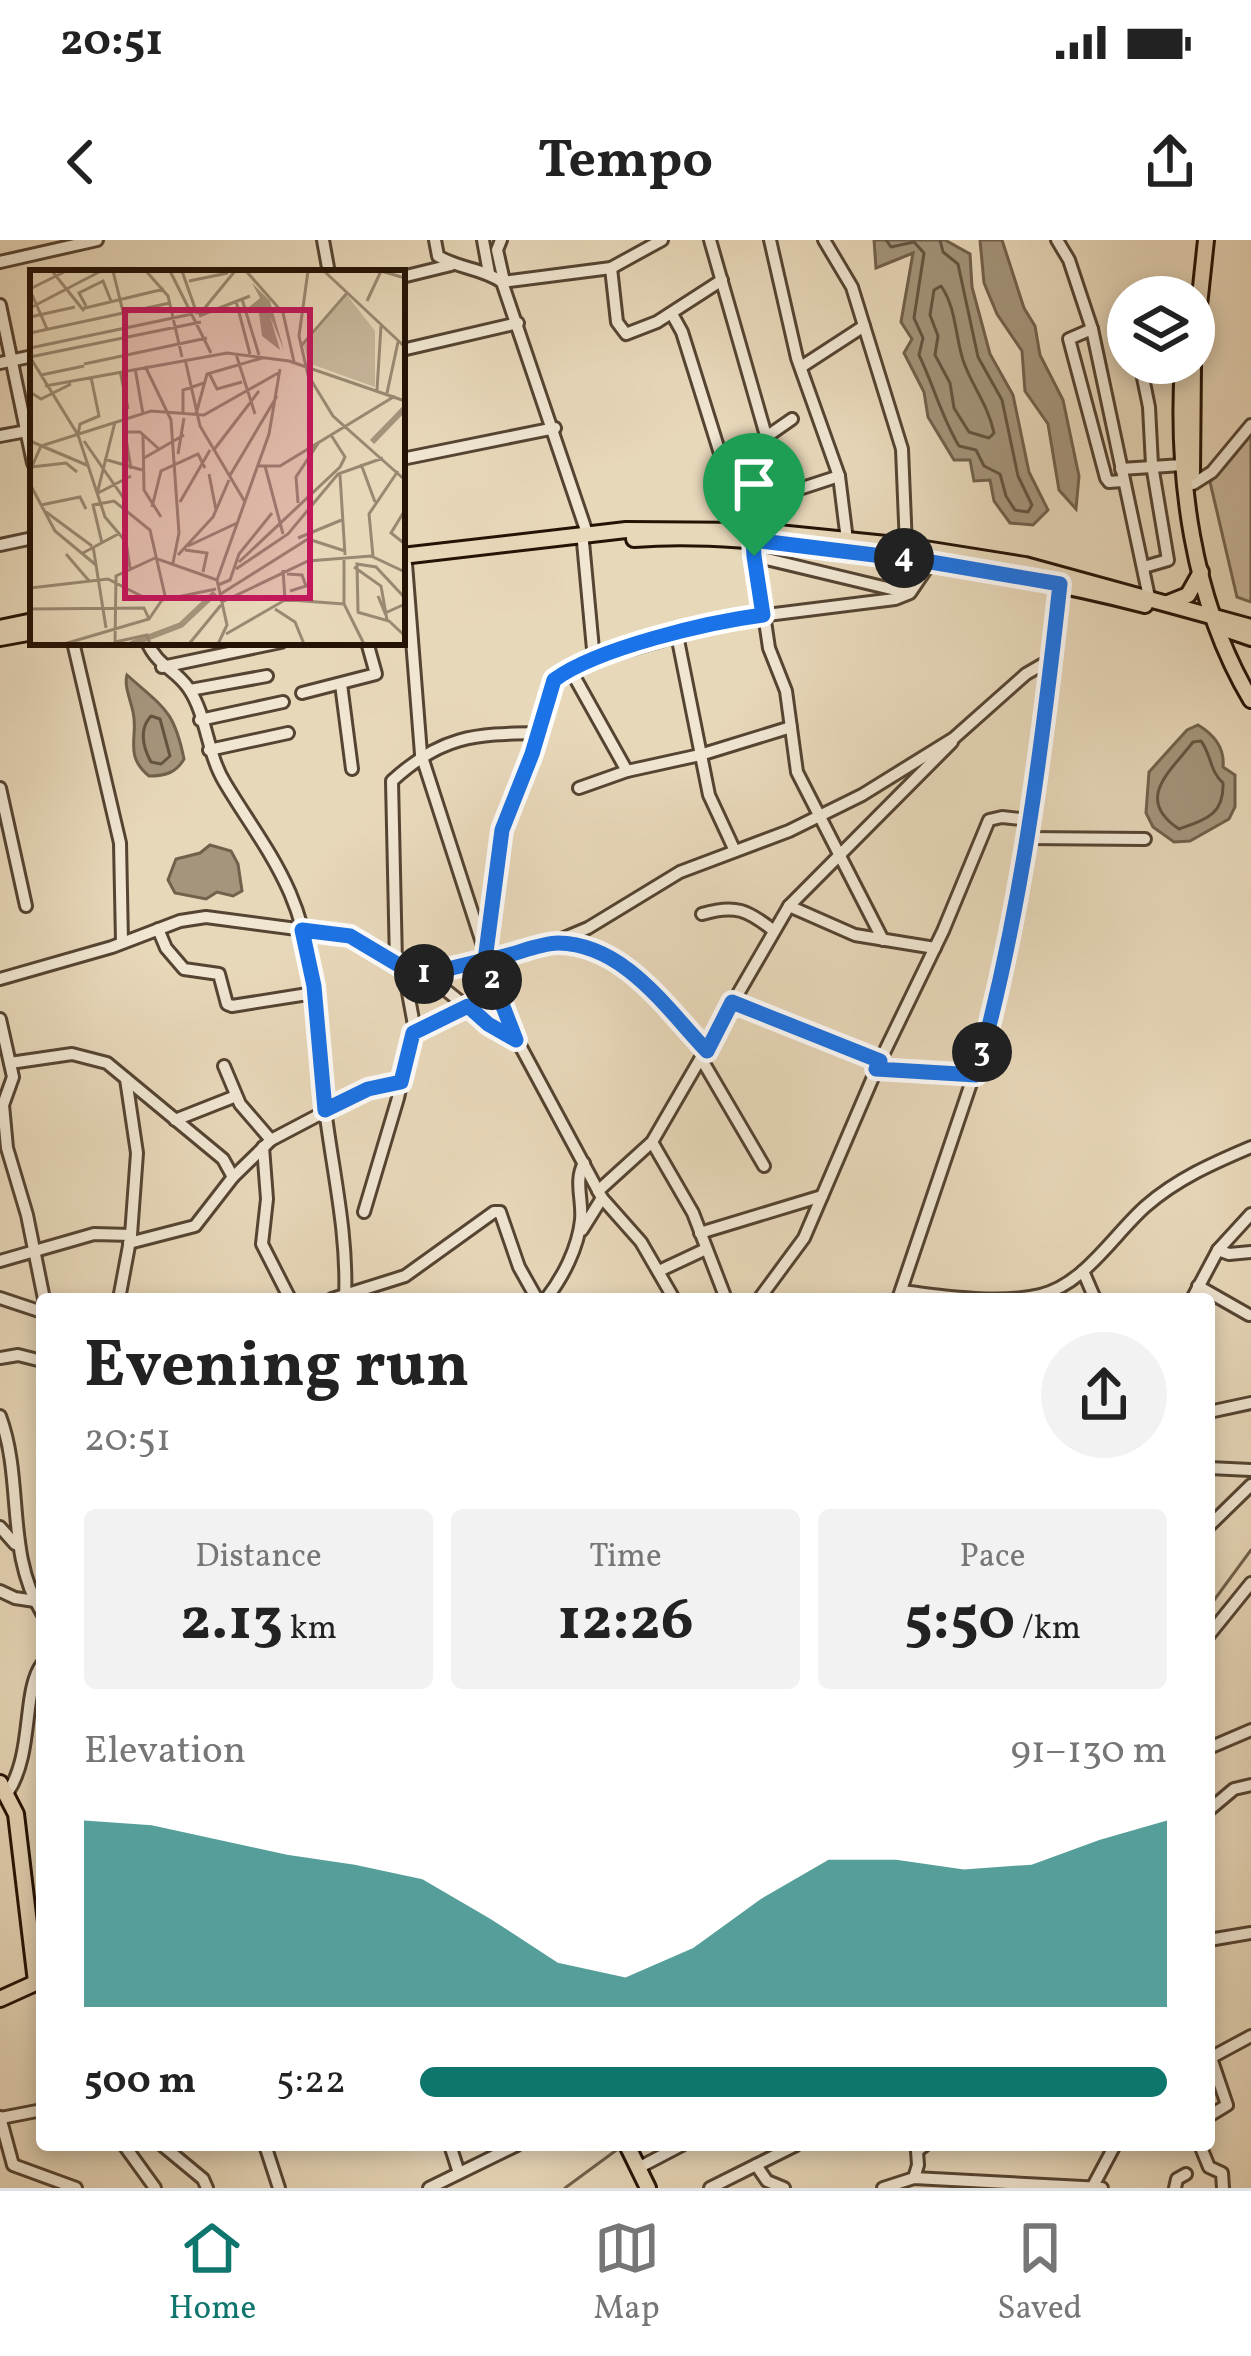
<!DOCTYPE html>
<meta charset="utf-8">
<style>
:root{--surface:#fff;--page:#f2f2f2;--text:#222;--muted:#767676;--line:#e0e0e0;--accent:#0f766e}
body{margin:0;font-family:Vollkorn,serif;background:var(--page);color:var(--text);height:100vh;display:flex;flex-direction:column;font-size:45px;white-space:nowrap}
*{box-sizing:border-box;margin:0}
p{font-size:39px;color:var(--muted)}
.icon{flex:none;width:66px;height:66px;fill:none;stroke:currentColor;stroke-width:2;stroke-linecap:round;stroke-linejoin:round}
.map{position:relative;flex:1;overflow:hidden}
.sheet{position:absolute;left:36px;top:1053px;width:1179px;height:858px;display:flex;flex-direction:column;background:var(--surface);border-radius:12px;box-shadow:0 6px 18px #0003}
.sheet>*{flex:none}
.fabs{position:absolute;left:1107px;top:36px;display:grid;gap:24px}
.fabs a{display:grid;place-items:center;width:108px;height:108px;border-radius:50%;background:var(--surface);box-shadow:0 6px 18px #0003;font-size:60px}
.pin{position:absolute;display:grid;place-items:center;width:102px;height:102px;color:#fff;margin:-123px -51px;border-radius:50% 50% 50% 0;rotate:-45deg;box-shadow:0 0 12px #0007}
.pin .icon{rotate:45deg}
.km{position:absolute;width:60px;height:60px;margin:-30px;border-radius:50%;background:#222;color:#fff;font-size:33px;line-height:60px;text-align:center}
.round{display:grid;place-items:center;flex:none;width:126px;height:126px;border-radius:63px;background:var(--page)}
.head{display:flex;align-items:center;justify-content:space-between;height:204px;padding:0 48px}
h1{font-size:66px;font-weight:700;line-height:90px}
.figures{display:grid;grid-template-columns:repeat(3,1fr);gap:18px;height:204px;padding:12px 48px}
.figures div{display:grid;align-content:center;border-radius:12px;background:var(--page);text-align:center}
.figures b{font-size:60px;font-weight:700}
.figures small{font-size:33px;font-weight:400}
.figures p{font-size:33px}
.chart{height:336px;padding:24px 48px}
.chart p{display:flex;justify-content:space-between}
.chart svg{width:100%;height:216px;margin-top:12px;fill:var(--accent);opacity:.7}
ul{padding:0 48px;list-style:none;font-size:39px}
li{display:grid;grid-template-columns:192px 144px 1fr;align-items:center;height:90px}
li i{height:30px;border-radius:15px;background:var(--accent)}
.status{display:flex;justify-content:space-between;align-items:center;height:84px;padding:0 60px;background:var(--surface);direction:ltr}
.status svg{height:33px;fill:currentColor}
header{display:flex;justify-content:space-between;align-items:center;height:156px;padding:0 48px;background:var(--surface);font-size:54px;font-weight:700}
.menu{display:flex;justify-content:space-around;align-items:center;height:168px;border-top:3px solid var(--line);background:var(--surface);font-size:33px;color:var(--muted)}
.menu a{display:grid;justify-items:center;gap:6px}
.menu .on{color:var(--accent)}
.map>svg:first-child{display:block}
</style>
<div class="status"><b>20:51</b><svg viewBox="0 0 49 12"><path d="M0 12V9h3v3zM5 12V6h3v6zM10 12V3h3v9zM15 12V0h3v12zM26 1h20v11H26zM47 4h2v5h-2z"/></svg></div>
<header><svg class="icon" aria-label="back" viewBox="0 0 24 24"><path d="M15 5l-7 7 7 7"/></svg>Tempo<svg class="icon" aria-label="share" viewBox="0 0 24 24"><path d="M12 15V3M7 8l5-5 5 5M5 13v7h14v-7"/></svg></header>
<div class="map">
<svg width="1251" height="1948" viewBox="0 0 1251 1948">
<rect width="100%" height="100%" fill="#e8d8ba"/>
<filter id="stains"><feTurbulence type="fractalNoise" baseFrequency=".00167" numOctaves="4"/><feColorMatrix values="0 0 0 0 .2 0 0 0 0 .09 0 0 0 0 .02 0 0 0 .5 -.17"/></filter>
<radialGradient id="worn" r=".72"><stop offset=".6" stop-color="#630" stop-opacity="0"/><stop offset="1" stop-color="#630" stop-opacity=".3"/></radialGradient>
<!-- green -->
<polygon fill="#c7b69b" stroke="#766450" stroke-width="3" points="1251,194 1251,362 1237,357 1210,242"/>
<!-- water -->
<g fill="#a5957c" stroke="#71614c" stroke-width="3">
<polygon points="874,0 945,0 970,14 972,47 990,114 1013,155 1029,232 1048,270 1033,285 1010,283 994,261 990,240 974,241 970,220 954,220 928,177 924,152 904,113 912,99 901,82 913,13 876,28"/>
<polygon points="980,0 1002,0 1024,68 1035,86 1040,115 1063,160 1079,236 1076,269 1059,250 1048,184 1025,151 1022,111 997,74 984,43"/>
<path d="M127,435C164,468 174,470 184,519C176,533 165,536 149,536C123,515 139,496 133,472C130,458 124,446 127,435Z"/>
<path d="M1198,485C1213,494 1225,508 1223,527L1235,535V567L1229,579L1190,601L1174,602L1153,587L1146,573L1149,532L1187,490Z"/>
<polygon points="210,605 231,611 238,624 242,651 233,656 217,652 206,659 175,653 168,640 176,619 200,613"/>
</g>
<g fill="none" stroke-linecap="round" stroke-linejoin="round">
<!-- shore -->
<g stroke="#645440" stroke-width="3">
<path d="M886,0L891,7L914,2L924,13L914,78L923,98L919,115C934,146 941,176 959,206L976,210L984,226L1000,234L1006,256L1015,270L1028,272L1032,265L1018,236L1002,160L978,117L958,24L943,12L940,0"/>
<path d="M941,46C956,67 955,95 963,120C972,147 987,162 994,193L989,198L969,192L954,168L950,143L935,115L938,96L930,75L934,50Z"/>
<path d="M151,476L160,479L170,516L161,524L151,522C143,507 139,489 151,476Z"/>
<path d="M1201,501C1212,516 1209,530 1223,543C1224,575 1206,579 1179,589C1134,559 1170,532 1193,502Z"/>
</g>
<!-- stream -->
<g stroke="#71614c" stroke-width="3">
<polyline points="1209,1367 1251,1310"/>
<polyline points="565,1948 622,1906"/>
</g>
<defs>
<g id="minor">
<polyline points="323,0 329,33"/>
<path d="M435,0L438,16C459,29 482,28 502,42L587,293"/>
<polyline points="483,0 489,33"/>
<polyline points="501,0 497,10 504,41"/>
<polyline points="710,0 767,199"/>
<polyline points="770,0 797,118 839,236 847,300"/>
<polyline points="824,0 852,47 902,209 906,306"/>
<polyline points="1057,0 1069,20 1092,89 1149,357"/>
<polyline points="0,22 97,0"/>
<polyline points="611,28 617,82 626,94 657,82 722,40"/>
<polyline points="402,37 451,25"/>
<polyline points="502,42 611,28 662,0"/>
<polyline points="0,65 33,223"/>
<polyline points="672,74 682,92 744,290"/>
<polyline points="1092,89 1069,99 1106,238 1109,242 1122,241"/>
<polyline points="402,110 518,83"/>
<polyline points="0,123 33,116"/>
<polyline points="1140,123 1149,167 1152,225 1168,320 1144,327"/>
<polyline points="801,127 864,86"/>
<polyline points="0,196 32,190"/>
<polyline points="402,219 555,188"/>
<polyline points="726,225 792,179"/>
<polyline points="1121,229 1182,225"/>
<polyline points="1193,244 1212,232 1251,185"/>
<polyline points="738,269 839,236"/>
<polyline points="753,300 769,408 786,451 797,532 883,700"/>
<polyline points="583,302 594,420"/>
<polyline points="0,305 33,298"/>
<polyline points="754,316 908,353"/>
<polyline points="406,324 421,514 508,783 602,958 641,1002 674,1059"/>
<polyline points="677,395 709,555 735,611"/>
<polyline points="73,402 120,603 122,702"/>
<path d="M147,402C158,427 176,429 189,449C207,476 207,514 225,543C247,580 272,612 290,653C319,720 316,797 325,869C333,933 348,994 345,1059"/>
<polyline points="162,427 281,402"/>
<polyline points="570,429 627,531 700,515 791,487"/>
<polyline points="341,444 352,529"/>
<polyline points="190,450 267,436"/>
<polyline points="302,453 376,434 367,402"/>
<polyline points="200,480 283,462"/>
<polyline points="209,510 288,493"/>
<polyline points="0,548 26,666"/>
<polyline points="579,548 627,531"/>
<polyline points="1026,598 1145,599"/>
<polyline points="789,666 855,695 935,708"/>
<path d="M702,674C735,664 748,670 774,691"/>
<polyline points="158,689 166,708 184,729 219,734 227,764 232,766 314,753"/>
<polyline points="557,703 612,715 707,811"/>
<polyline points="483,710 502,590 532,515 554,440 594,420 735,379 895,359 910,353 931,322"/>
<path d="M396,723L392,541C441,496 473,494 538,493"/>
<polyline points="427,735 488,784 516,800"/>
<polyline points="0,739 112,707 180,681 206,677 350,696 404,731 427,735 469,722 510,717 538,709 588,688 680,632 789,591 862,555 954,498 1026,434 1052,419"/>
<polyline points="732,762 880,821"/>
<polyline points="0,779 13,837 3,865 7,908 27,975 44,1059"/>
<polyline points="413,793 468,766"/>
<polyline points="702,820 764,926"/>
<polyline points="10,823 72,814 107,823 223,919 233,937"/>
<polyline points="224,826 240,864 271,900"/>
<polyline points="876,829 976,835"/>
<polyline points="175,880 236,856"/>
<polyline points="652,902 693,973 726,1059"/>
<polyline points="263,907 267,959 262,1004 290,1059"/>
<polyline points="598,951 652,902 789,666 952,502"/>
<polyline points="364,972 398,858 414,785 404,731"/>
<polyline points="582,990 602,958"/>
<polyline points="700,993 822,956"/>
<polyline points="129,1003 195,986 233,937 271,900 368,849 401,842"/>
<polyline points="1218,1010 1229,1014 1251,1012"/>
<polyline points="0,1021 94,994 131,995"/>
<polyline points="659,1031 706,1009"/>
<polyline points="1083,1031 1095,1059"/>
<polyline points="1198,1046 1249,1075"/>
<path d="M901,1051C945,1056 997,1065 1040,1055C1084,1045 1114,994 1146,966C1177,939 1213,923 1251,907"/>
<polyline points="0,1058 42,1072"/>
<polyline points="119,1059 131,995 137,913 126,839"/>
<polyline points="332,1059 405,1036 494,972 500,972 519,1027 537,1059"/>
<path d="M546,1059C563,1037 578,1008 581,980C583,960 574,941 584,923"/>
<polyline points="759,1059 804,998 880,821 943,691 989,580 1002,577 1029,580"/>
<polyline points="898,1059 987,796 1029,580 1061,339"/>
<polyline points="1192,1059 1218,1010 1251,974"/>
<polyline points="0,1118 18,1115 42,1121"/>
<polyline points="1209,1172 1251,1163"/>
<path d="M0,1176C24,1241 5,1312 42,1373"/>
<polyline points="1209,1228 1251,1230"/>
<polyline points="1209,1286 1251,1245"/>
<polyline points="0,1287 15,1304"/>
<polyline points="0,1351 15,1358 35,1361"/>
<polyline points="1209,1395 1251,1343"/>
<polyline points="1209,1508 1251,1490"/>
<path d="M8,1552C34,1512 22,1451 42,1424"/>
<polyline points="1209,1570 1234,1549 1251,1545"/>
<polyline points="1209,1700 1251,1693"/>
<polyline points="1209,1812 1227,1865 1209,1876"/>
<polyline points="1212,1817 1251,1796"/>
<polyline points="0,1877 13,1925 76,1948"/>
<polyline points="1,1878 42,1870"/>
<polyline points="124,1905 155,1948"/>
<polyline points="162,1905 203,1939 207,1948"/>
<polyline points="265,1905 279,1948"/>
<polyline points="450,1905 459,1933"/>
<polyline points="1200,1905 1209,1927 1222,1933 1223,1948"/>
<polyline points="756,1925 767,1941 784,1948"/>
<polyline points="638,1928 682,1905"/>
<polyline points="914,1938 918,1925 917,1911 925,1905"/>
<polyline points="429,1948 517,1905"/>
<polyline points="710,1948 796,1905"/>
<polyline points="883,1948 914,1938 1102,1948"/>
<polyline points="1092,1948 1115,1905"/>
<polyline points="1175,1948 1177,1939 1186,1934"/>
</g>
<g id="major">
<polyline points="1194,113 1206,0"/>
<path d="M1183,123C1176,236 1192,361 1251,460"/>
<polyline points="1192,233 1193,123"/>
<path d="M634,299C707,293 782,303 855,312C953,325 1049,340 1145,365"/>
<polyline points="402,316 626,290 758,291 906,306 1025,325 1251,387"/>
<polyline points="1168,363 1188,355 1201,332"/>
<polyline points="1219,387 1251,398"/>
<polyline points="0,388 33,381"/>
<polyline points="0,398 33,392"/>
<polyline points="0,1543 16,1574 36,1742"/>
<polyline points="0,1759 42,1740"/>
<polyline points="627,1905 648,1948"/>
</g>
</defs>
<!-- minor casing -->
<use href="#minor" stroke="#554432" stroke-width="16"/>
<!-- major casing -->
<use href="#major" stroke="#241205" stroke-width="20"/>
<!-- minor -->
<use href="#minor" stroke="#f0e6d2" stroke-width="10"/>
<!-- major -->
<use href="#major" stroke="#e8d8ba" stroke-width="14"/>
</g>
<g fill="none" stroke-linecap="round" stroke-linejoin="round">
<defs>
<path id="route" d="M754,316L763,375C709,382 597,408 554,440L532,514L502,590L485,720L427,734L412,733L350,696L302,690L314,746L325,870L368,849L401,842L413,793L468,766L488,784L516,800L485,720C508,718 538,703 558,703C624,704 666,768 707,811L732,762L880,821L876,829L976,835C1021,676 1042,508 1060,344L931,322L753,300L754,316"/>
</defs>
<!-- route casing -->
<use href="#route" stroke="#fff" stroke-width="24"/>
<!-- route -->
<use href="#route" stroke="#1a73e8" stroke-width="15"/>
</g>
<!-- overview -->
<g transform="translate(30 30)">
<rect width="375" height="375" fill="#e8d8ba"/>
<path d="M317,25L345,61V117L278,93L274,76Z" fill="#c7b69b"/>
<path d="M222,13L240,31L254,80L240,46L250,80L232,66L229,43L219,37L230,28Z" fill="#a5957c"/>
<path fill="none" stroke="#a5957c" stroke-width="6" d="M342,172L375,138M101,374L151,355L185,323"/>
<path fill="none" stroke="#9a8972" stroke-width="3" d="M22,1L54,41M83,1L94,46M116,1L138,26L152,87M140,1L181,83M152,1L167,44M216,1L253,43L264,92M278,1L269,66L278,105L303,146L375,210M294,1L375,77M159,11L198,3M0,19L36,1M0,20L17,59M212,29L229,85M206,31L220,84M337,31L351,1L375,8M56,36L49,23L73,11L81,31M0,38L71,1M51,39L134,19M169,45L205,1M169,46L220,26M0,47L45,37M0,63L140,33M272,75L317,23M0,78L162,44M206,84L225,144M0,87L171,52M0,87L48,165L75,247L96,272L100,298M155,89L170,156L215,232M54,94L177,68M115,96L141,150L149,263L143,293M105,98L113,144M90,101L98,139M179,103L187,119L212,112M11,105L54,96M15,116L197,83L259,91L375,131M347,120L351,56M0,122L11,129L41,114M357,123L368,72M166,144L177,104L232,88M153,145V120L174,113M93,150L101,199M96,162H110L129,179M113,164L114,220L131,247M48,165L50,154L69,146L61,107M0,171L59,196M54,171L97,233M183,181L229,121M148,184L154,148M114,188L154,165M74,189L112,200M331,194L345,232M228,196H250L365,126M235,196L253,264M1,197L36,193L47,202M0,201L11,176L121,141L174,145L250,102M179,204L186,240M310,205L315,285M199,207L247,126M0,214L25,261L66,295M68,223L101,206M67,224L85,152M150,232L180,180M268,233L266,207L289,172M11,235L50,227L56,239M122,237L131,201L168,184L175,198M375,240L361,263L375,274M16,242L62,276M268,268L314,249M72,273L63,235L84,231L120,260L136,330M63,276L76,358M158,276L207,253M155,280L177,283L173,302M36,284L60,312M51,284L90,263M148,285L183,247L199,210M343,286L339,244L368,201M314,287V334L334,374M209,292L310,197L315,187L301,165M324,297L351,316L357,350M206,299L258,264L308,204L353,188M257,304L272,305L276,316L260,321M187,310L239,164L250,99M188,315L200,310L209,284L242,243M0,318L78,309L119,330M189,325L278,269L315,281M207,326L314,334M348,326L355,343L375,334M192,332L278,291L341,286L375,302M0,339L114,338L119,349M245,339L265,352L274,374M327,342L359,351L375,366M328,342L327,294L346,297L375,328M196,364L255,330L253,300M85,372L117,365L120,374M34,374L119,349L132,330L186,319M85,374L86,306L125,288L187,310L197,355L188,374M159,374L191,335"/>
<path fill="#c2185b" fill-opacity="0.15" stroke="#c2185b" stroke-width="6" d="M95,40H280V328H95Z"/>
<rect width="375" height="375" fill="none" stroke="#241205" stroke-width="6"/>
</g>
<rect width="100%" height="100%" filter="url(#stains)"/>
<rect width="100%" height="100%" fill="url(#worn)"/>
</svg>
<div class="fabs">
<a><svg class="icon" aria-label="layers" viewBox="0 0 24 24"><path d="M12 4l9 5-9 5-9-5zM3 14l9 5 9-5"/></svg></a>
</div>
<div class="pin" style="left:754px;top:316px;background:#1e9e55"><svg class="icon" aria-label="arrive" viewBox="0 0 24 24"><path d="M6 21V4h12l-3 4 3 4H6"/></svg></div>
<b class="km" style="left:424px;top:734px">1</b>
<b class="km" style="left:492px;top:740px">2</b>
<b class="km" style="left:982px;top:812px">3</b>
<b class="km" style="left:904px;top:318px">4</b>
<section class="sheet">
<div class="head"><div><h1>Evening run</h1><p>20:51</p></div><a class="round"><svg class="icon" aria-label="share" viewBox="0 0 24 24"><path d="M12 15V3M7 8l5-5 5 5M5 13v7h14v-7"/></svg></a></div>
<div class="figures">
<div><p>Distance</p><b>2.13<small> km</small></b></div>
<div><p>Time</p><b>12:26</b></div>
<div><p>Pace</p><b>5:50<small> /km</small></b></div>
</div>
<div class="chart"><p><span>Elevation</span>91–130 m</p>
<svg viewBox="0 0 160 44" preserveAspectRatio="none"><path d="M0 44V6L10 7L20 10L30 13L40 15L50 18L60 26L70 35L80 38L90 32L100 22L110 14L120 14L130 16L140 15L150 10L160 6V44z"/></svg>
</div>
<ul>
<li><b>500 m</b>5:22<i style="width:100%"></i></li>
</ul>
</section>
</div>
<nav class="menu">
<a class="on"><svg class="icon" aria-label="home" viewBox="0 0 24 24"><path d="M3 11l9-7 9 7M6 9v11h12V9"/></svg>Home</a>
<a><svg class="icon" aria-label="map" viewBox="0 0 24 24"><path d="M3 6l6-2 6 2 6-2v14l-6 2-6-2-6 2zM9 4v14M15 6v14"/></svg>Map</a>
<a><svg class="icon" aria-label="saved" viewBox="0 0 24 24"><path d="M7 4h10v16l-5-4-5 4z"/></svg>Saved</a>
</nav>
